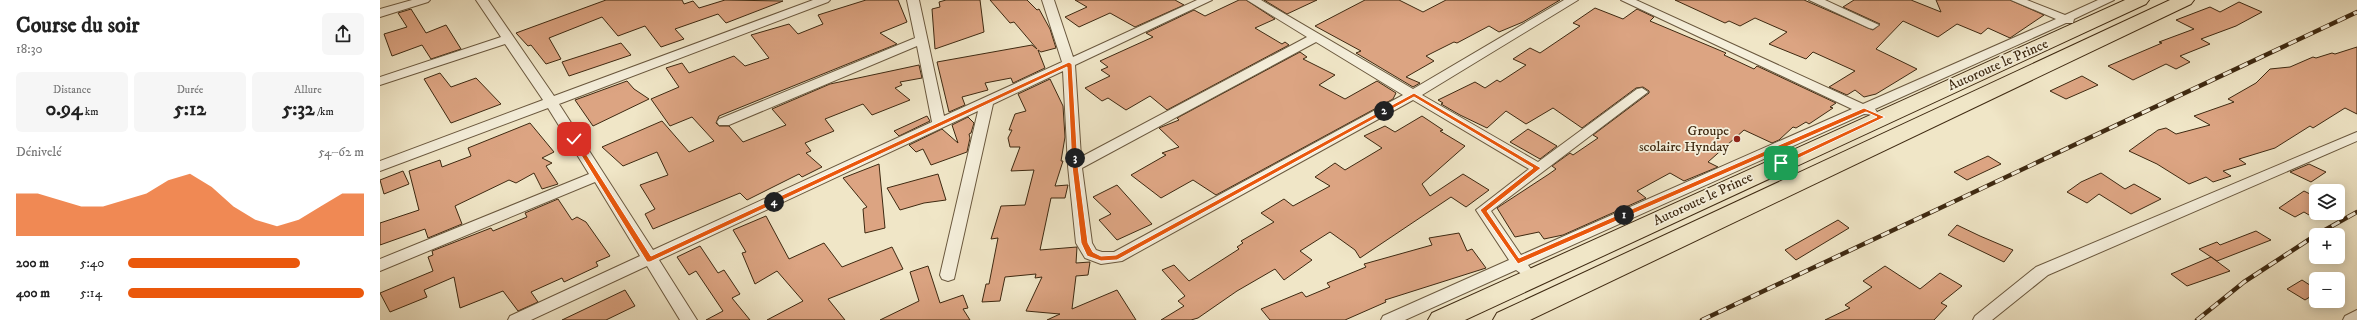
<!DOCTYPE html>
<html lang="fr">
<meta charset="utf-8">
<style>
:root{--surface:#fff;--page:#f6f6f6;--text:#222;--muted:#767676;--accent:#ea580c}
body{margin:0;font-family:"IM FELL DW Pica",serif;background:var(--page);color:var(--text);height:100vh;display:flex;flex-direction:column;font-size:15px;white-space:nowrap}
*{box-sizing:border-box;margin:0}
p{font-size:13px;color:var(--muted)}
.icon{flex:none;width:22px;height:22px;fill:none;stroke:currentColor;stroke-width:2;stroke-linecap:round;stroke-linejoin:round}
.map{position:relative;flex:1;overflow:hidden}
.drawer{display:flex;flex-direction:column;background:var(--surface);width:380px}
.drawer>*{flex:none}
.fabs{position:absolute;left:1929px;top:184px;display:grid;gap:8px}
.fabs a{display:grid;place-items:center;width:36px;height:36px;border-radius:6px;background:var(--surface);box-shadow:0 2px 10px #0003;font-size:20px}
.pin{position:absolute;display:grid;place-items:center;width:34px;height:34px;color:#fff;margin:-17px;border-radius:8px;box-shadow:0 2px 6px #0006}
.km{position:absolute;width:20px;height:20px;margin:-10px;border-radius:50%;background:#222;color:#fff;font-size:11px;line-height:20px;text-align:center}
.round{display:grid;place-items:center;flex:none;width:42px;height:42px;border-radius:6px;background:var(--page)}
.summary{display:flex;align-items:center;justify-content:space-between;height:68px;padding:0 16px}
h1{font-size:22px;font-weight:800;line-height:30px}
.stats{display:grid;grid-template-columns:repeat(3,1fr);gap:6px;height:68px;padding:4px 16px}
.stats div{display:grid;align-content:center;border-radius:6px;background:var(--page);text-align:center}
.stats b{font-size:20px;font-weight:800}
.stats small{font-size:11px;font-weight:400}
.stats p{font-size:11px}
.chart{height:112px;padding:8px 16px}
.chart p{display:flex;justify-content:space-between}
.chart svg{width:100%;height:72px;margin-top:4px;fill:var(--accent);opacity:.7}
ul{padding:0 16px;list-style:none;font-size:13px}
li{display:grid;grid-template-columns:64px 48px 1fr;align-items:center;height:30px}
li i{height:10px;border-radius:5px;background:var(--accent)}
main{display:flex;flex:1;min-height:0}
.map>svg:first-child{display:block}
</style>
<main>
<section class="drawer">
<div class="summary"><div><h1>Course du soir</h1><p>18:30</p></div><a class="round"><svg class="icon" aria-label="share" viewBox="0 0 24 24"><path d="M12 15V3M7 8l5-5 5 5M5 13v7h14v-7"/></svg></a></div>
<div class="stats">
<div><p>Distance</p><b>0.94<small> km</small></b></div>
<div><p>Durée</p><b>5:12</b></div>
<div><p>Allure</p><b>5:32<small> /km</small></b></div>
</div>
<div class="chart"><p><span>Dénivelé</span>54–62 m</p>
<svg viewBox="0 0 160 44" preserveAspectRatio="none"><path d="M0 44V18L10 18L20 22L30 26L40 26L50 22L60 18L70 10L80 6L90 14L100 26L110 34L120 38L130 34L140 26L150 18L160 18V44z"/></svg>
</div>
<ul>
<li><b>200 m</b>5:40<i style="width:73%"></i></li>
<li><b>400 m</b>5:14<i style="width:100%"></i></li>
</ul>
</section>
<div class="map">
<svg width="1977" height="320" viewBox="0 0 1977 320">
<rect width="100%" height="100%" fill="#f0e6c7"/>
<filter id="stains"><feTurbulence type="fractalNoise" baseFrequency=".005" numOctaves="4"/><feColorMatrix values="0 0 0 0 .2 0 0 0 0 .09 0 0 0 0 .02 0 0 0 .5 -.17"/></filter>
<radialGradient id="worn" r=".72"><stop offset=".6" stop-color="#630" stop-opacity="0"/><stop offset="1" stop-color="#630" stop-opacity=".3"/></radialGradient>
<!-- building -->
<g fill="#dca482" stroke="#3e2911">
<polygon points="226,0 302,0 304,4 313,1 319,8 345,0 403,1 346,23 338,14 295,29 304,39 281,47 265,26 238,36 222,17 169,38 181,59 166,64 151,45 148,46 136,33"/>
<polygon points="486,0 518,0 527,22 500,33 517,44 339,116 336,123 339,126 349,126 363,142 406,125 392,109 450,84 539,65 542,78 520,82 522,85 515,88 530,100 492,115 483,104 445,119 454,131 425,143 431,151 426,153 442,167 422,177 419,174 367,200 360,193 273,229 265,214 275,209 260,185 288,175 277,152 243,166 222,147 282,121 309,152 334,141 312,117 290,126 271,99 299,87 286,68 302,63 309,73 354,56 365,66 389,58 371,35 409,24 418,34 443,24 438,15"/>
<polygon points="566,0 600,0 604,32 555,49 552,9 560,7 559,2"/>
<polygon points="610,0 647,0 657,10 659,9 670,29 676,48 661,52 658,50 665,68 633,83 631,78 605,83 608,90 582,97 585,105 569,112 557,62 652,45 657,49 634,22 630,23"/>
<polygon points="695,0 795,0 804,5 755,27 730,13 699,27 685,17 707,7"/>
<polygon points="859,0 866,0 895,19 875,28 902,44 905,42 909,45 787,110 770,96 746,110 728,98 722,101 705,88 730,76 721,70 728,67 720,61 773,37 766,33 814,10 825,16"/>
<polygon points="884,0 937,0 907,14"/>
<polygon points="985,0 1019,0 1043,12 1066,0 1180,0 1143,22 1119,32 1109,26 1077,43 1074,42 1046,56 1054,61 1026,77 1040,83 1033,87 976,53 981,51 935,26"/>
<polygon points="1295,0 1424,0 1493,30 1500,24 1463,7 1474,0 1531,0 1561,12 1556,0 1630,0 1664,15 1630,38 1608,28 1601,34 1577,24 1558,37 1523,21 1496,49 1537,69 1496,94 1484,97 1475,90 1467,95 1449,87 1475,71 1433,52 1426,59 1389,44 1407,32 1375,18 1360,26 1349,21 1345,23"/>
<polygon points="1859,2 1882,12 1856,26 1821,39 1830,44 1800,56 1810,62 1796,69 1786,64 1753,80 1728,66 1782,43 1779,42 1814,29 1796,20 1830,7 1840,12"/>
<polygon points="1215,8 1243,19 1257,9 1274,17 1270,21 1346,53 1344,55 1374,69 1377,66 1456,103 1450,107 1453,108 1429,124 1426,122 1416,128 1413,127 1399,140 1392,143 1364,130 1328,162 1338,167 1304,181 1290,173 1257,191 1266,198 1183,235 1164,239 1159,232 1135,237 1117,208 1169,174 1176,169 1172,166 1190,153 1193,155 1218,138 1213,135 1269,93 1269,91 1263,87 1256,88 1202,128 1173,108 1146,124 1126,111 1107,128 1080,115 1061,104 1063,103 1058,100 1095,82 1105,88 1117,80 1120,82 1146,65 1133,59 1150,48 1160,53 1200,26 1193,23"/>
<polygon points="31,9 46,33 66,25 81,49 51,59 42,45 12,56 4,34 27,27 18,13"/>
<polygon points="241,43 251,55 189,76 182,62"/>
<polygon points="1977,47 1977,114 1965,108 1933,128 1930,126 1895,148 1859,159 1866,164 1843,171 1851,176 1833,182 1826,177 1809,184 1777,164 1749,151 1778,130 1786,128 1796,134 1830,125 1814,116 1854,102 1848,99 1876,83 1890,69 1910,67 1933,57 1936,58 1952,53 1955,54"/>
<polygon points="920,52 927,57 923,59 955,75 939,85 965,99 997,81 1016,93 1013,99 836,195 813,180 781,198 751,175 786,155 782,153 799,147 779,128 799,120 797,118"/>
<polygon points="60,73 71,87 96,78 121,104 71,123 44,79"/>
<polygon points="1702,76 1718,85 1686,99 1670,91"/>
<polygon points="670,79 683,106 685,137 681,161 683,161 675,186 688,185 685,198 671,198 660,250 697,247 696,263 710,262 708,275 696,276 692,309 737,290 756,320 667,320 680,314 646,311 662,277 655,278 656,274 625,277 620,301 602,302 606,284 609,284 618,238 611,239 621,206 645,205 654,170 631,171 640,147 630,147 628,138 632,130 629,130 635,114 646,111 638,94"/>
<polygon points="247,81 254,89 269,99 213,126 195,100"/>
<polygon points="547,116 550,121 519,136 514,131"/>
<polygon points="1042,116 1063,130 1060,131 1085,146 1042,184 1050,196 1083,174 1109,190 1086,207 1071,197 980,258 975,250 950,232 920,251 932,260 904,280 895,269 857,291 818,318 811,320 781,320 804,306 798,301 805,296 782,270 794,265 809,281 859,249 857,247 863,243 861,241 894,222 881,213 904,199 913,206 950,186 935,177 955,163 965,170 1002,148 984,136 1005,126 1015,132"/>
<polygon points="588,117 594,123 591,133 589,134 590,138 587,152 551,165 543,149 536,152 529,145 562,129 578,143 572,125"/>
<polygon points="150,123 174,152 162,158 172,163 166,166 178,184 162,189 154,173 136,183 129,180 75,206 82,224 48,238 45,229 0,245 0,223 39,210 29,171 60,160 62,167 91,156 88,148"/>
<polygon points="1148,129 1177,146 1160,159 1130,142"/>
<polygon points="1608,156 1621,164 1587,180 1574,172"/>
<polygon points="499,164 505,228 485,233 483,209 487,207 463,178"/>
<polygon points="1929,164 1946,172 1931,182 1910,172"/>
<polygon points="23,171 29,184 4,194 0,180"/>
<polygon points="1721,173 1745,189 1754,184 1781,199 1751,214 1719,194 1707,203 1687,192 1701,182"/>
<polygon points="558,174 566,200 544,203 520,210 507,188"/>
<polygon points="737,185 772,224 737,240 719,220 731,214 713,197"/>
<polygon points="1924,191 1936,197 1936,210 1929,215 1924,212 1915,217 1899,208"/>
<polygon points="178,199 192,220 197,217 206,222 230,256 216,262 218,266 184,282 182,278 151,292 158,302 138,311 123,291 80,308 74,277 44,290 47,297 10,312 0,293 53,271 48,257 53,255 52,251 111,228 113,231 147,217 145,213"/>
<polygon points="386,216 409,259 444,243 462,267 512,247 523,269 448,299 465,320 387,320 423,301 397,271 375,284 362,253 366,252 353,230"/>
<polygon points="1458,220 1469,228 1416,260 1405,250"/>
<polygon points="1577,225 1600,236 1633,250 1624,262 1568,235"/>
<polygon points="1876,231 1891,240 1837,261 1819,249 1837,242 1840,245"/>
<polygon points="1079,233 1087,251 1092,249 1106,268 1005,300 1006,302 965,320 890,320 881,309 922,292 926,297 950,287 947,283 986,267 984,264 1052,245 1049,238"/>
<polygon points="320,246 338,273 344,270 360,294 352,298 370,320 326,320 343,311 316,271 309,275 297,257"/>
<polygon points="1831,257 1850,271 1807,286 1791,274"/>
<polygon points="548,266 560,303 583,295 588,308 583,309 590,320 500,320 539,301 530,272"/>
<polygon points="1505,266 1540,289 1560,273 1582,286 1561,303 1567,306 1554,320 1445,320 1470,308 1465,305 1492,287 1483,281"/>
<polygon points="1922,280 1936,289 1936,293 1925,300 1907,289"/>
<polygon points="245,290 255,306 226,320 182,320"/>
</g>
<g fill="none" stroke-linecap="round" stroke-linejoin="round">
<defs>
<g id="street">
<polygon points="32,0 50,0 48,2 0,17 0,9"/>
<path d="M96,0H108L174,96L433,0H450L448,2L179,104L273,250L552,122L537,46L349,125H339L337,122L339,119L535,38L527,0H539L564,116L682,62L662,0H674L693,57L817,0H832L695,65L701,157L927,37L867,0H881L1033,89L1184,0H1198L1042,95L1158,162L1257,89L1262,88L1268,92L1111,211L1141,255L1472,109L1241,0H1256L1483,104L1676,19L1631,0H1647L1685,15L1718,0H1734L1694,19L1693,23H1686L1495,109L1497,112L1495,115L1484,114L1148,265L1151,269L1149,273L1143,275L1136,270L1025,320H1001L1003,316L1129,260L1096,210L1149,169L1033,100L742,261L721,264L705,258L696,243L688,166L683,71L613,104L574,279L568,281L562,279L560,275L598,111L279,260L317,320H300L267,266L151,320H128L130,316L260,256L215,182L0,271V259L209,174L168,108L0,171V161L163,100L125,44L0,85V77L121,37ZM936,42L1023,95L734,252H722L716,250L712,243L702,168Z"/>
<polygon points="1429,0 1445,0 1499,25 1493,29 1489,28"/>
<polygon points="1977,132 1977,141 1668,275 1612,320 1593,320 1595,316 1656,267"/>
<polygon points="1977,310 1977,320 1963,320 1965,316"/>
</g>
<g id="primary">
<polygon points="1745,0 1769,0 1766,4 1085,320 1048,320 1052,313"/>
<polygon points="1790,0 1814,0 1811,4 1150,320 1113,320 1117,313"/>
</g>
</defs>
<!-- street casing -->
<use href="#street" stroke="#6a583e" stroke-width="2"/>
<!-- primary casing -->
<use href="#primary" stroke="#3e2911" stroke-width="2"/>
<!-- street -->
<use href="#street" fill="#f5efdb" fill-rule="evenodd"/>
<!-- primary -->
<use href="#primary" fill="#f0e6c7" fill-rule="evenodd"/>
<defs>
<g id="rail">
<polyline points="1936,235 1977,212"/>
<polyline points="1322,320 1977,12"/>
<polyline points="1817,320 1864,282 1936,235"/>
</g>
</defs>
<!-- rail casing -->
<use href="#rail" stroke="#3e2911" stroke-width="4.5"/>
<!-- rail -->
<use href="#rail" stroke="#f5efdb" stroke-width="3" stroke-dasharray="9" stroke-linecap="butt"/>
</g>
<!-- route -->
<polygon fill="#ea580c" stroke="#fff" points="689,62 692,64 698,166 708,243 713,252 721,256 736,255 1034,93 1161,168 1107,211 1139,258 1484,108 1505,117 1404,165 1398,163 1497,117 1486,112 1138,264 1100,210 1153,168 1034,97 737,260 721,261 707,256 701,243 692,166 687,67 270,262 267,262 191,139 196,138 271,256"/>
<!-- markers -->
<circle fill="#8f2418" stroke="#f5efdb" stroke-width="1.5" cx="1357" cy="139" r="4"/>
<g text-anchor="middle" dominant-baseline="central" stroke-width="3.5" stroke-linejoin="round" paint-order="stroke">
<!-- street labels -->
<g font-size="14" fill="#3e2911" stroke="#f5efdb">
<text transform="translate(1618 65) rotate(-24)">Autoroute le Prince</text>
<text transform="translate(1323 199) rotate(-25)">Autoroute le Prince</text>
</g>
<!-- poi labels -->
<g font-size="14" fill="#3e2911" stroke="#f5efdb" text-anchor="end">
<text x="1349" y="131">Groupe<tspan x="1349" dy="16">scolaire Hynday</tspan></text>
</g>
</g>
<rect width="100%" height="100%" filter="url(#stains)"/>
<rect width="100%" height="100%" fill="url(#worn)"/>
</svg>
<div class="fabs">
<a><svg class="icon" aria-label="layers" viewBox="0 0 24 24"><path d="M12 4l9 5-9 5-9-5zM3 14l9 5 9-5"/></svg></a>
<a>+</a>
<a>−</a>
</div>
<div class="pin" style="left:1401px;top:163px;background:#1e9e55"><svg class="icon" aria-label="arrive" viewBox="0 0 24 24"><path d="M6 21V4h12l-3 4 3 4H6"/></svg></div>
<div class="pin" style="left:194px;top:139px;background:#d93025"><svg class="icon" aria-label="check" viewBox="0 0 24 24"><path d="M5 12l5 5 9-10"/></svg></div>
<b class="km" style="left:1244px;top:215px">1</b>
<b class="km" style="left:1004px;top:111px">2</b>
<b class="km" style="left:695px;top:158px">3</b>
<b class="km" style="left:394px;top:202px">4</b>
</div>
</main>
